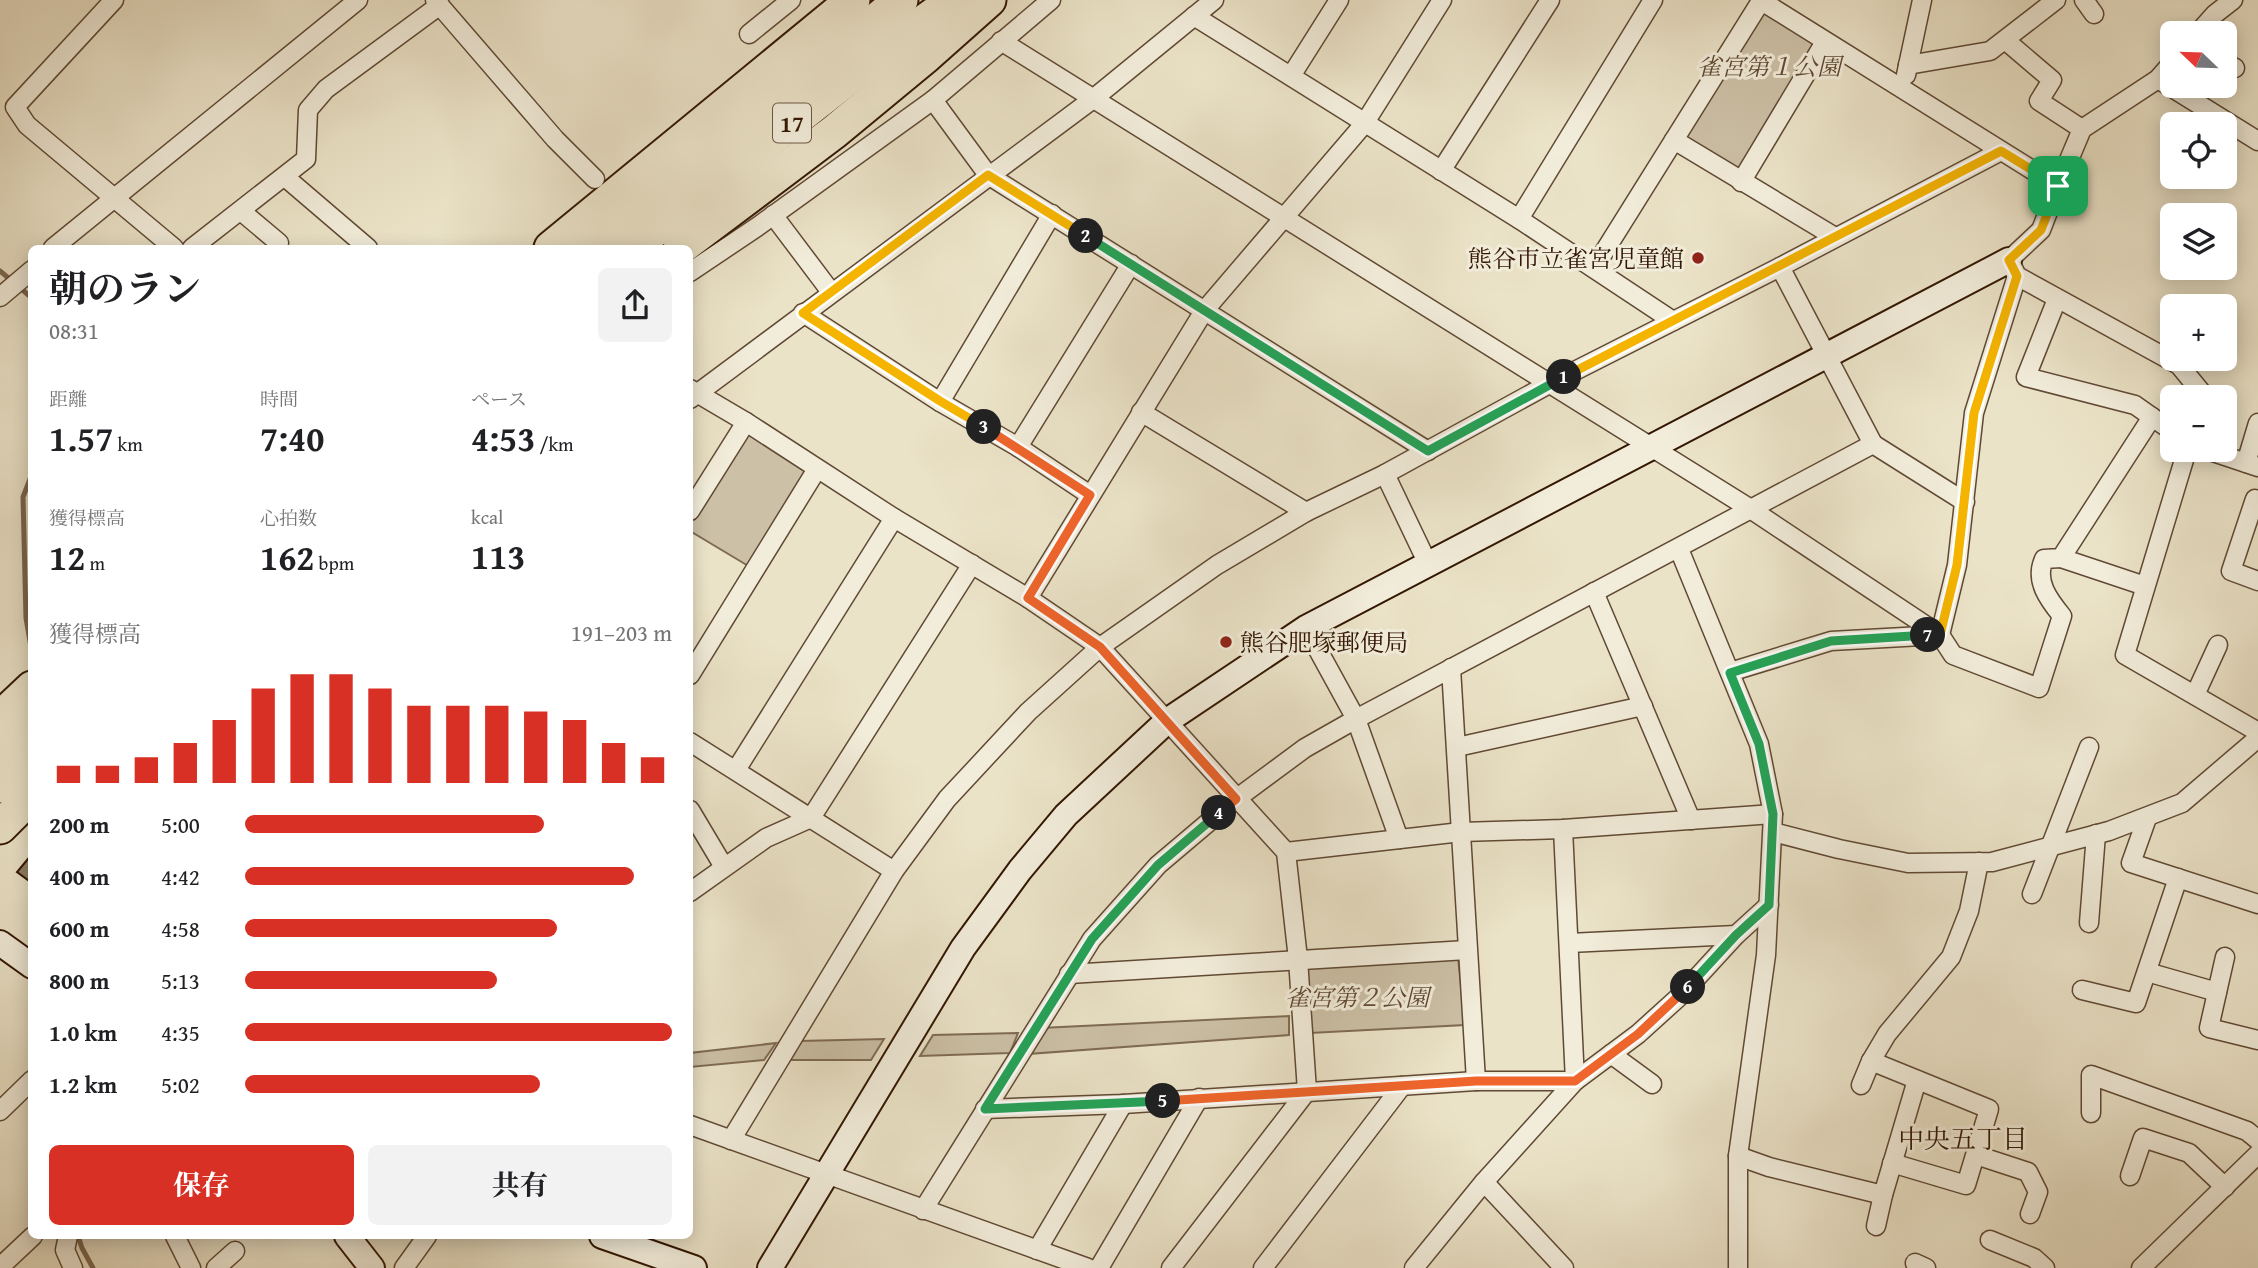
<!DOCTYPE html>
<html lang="ja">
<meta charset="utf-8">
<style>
:root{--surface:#fff;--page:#f2f2f2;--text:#202124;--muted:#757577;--accent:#d93025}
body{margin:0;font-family:"Gentium Book Plus","Noto Serif JP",serif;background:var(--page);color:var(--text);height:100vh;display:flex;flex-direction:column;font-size:26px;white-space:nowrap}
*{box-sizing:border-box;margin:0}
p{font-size:23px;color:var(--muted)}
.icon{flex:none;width:38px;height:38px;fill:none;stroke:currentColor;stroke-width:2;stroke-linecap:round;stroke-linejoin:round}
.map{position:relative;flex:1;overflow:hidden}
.details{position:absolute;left:28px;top:245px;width:665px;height:994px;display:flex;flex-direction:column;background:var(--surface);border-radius:10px;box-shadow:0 4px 18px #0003}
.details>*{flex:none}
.needle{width:46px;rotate:293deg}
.tools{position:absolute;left:2160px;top:21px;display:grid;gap:14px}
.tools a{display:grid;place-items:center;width:77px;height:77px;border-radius:10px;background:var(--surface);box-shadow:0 4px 18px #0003;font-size:35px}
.pin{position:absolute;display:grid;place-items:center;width:60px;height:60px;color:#fff;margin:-30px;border-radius:14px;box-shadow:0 4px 10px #0006}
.km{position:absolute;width:35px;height:35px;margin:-18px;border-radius:50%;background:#222;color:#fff;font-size:19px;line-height:35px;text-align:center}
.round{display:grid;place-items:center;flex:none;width:74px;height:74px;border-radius:10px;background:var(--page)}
.head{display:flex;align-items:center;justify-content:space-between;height:119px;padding:0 21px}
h1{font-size:38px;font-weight:700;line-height:52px}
.metrics{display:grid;grid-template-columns:repeat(3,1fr);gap:10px;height:119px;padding:7px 21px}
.metrics div{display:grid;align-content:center}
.metrics b{font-size:35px;font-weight:700}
.metrics small{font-size:19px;font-weight:400}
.metrics p{font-size:19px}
.chart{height:196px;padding:14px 21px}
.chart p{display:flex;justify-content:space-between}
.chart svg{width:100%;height:126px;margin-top:7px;stroke:var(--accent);stroke-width:6}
.button{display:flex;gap:14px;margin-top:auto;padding:14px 21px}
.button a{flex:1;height:80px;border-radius:10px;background:var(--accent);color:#fff;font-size:28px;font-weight:700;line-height:80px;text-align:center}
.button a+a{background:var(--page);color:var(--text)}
ul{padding:0 21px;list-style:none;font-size:23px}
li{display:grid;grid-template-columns:112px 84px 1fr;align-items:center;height:52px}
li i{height:18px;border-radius:9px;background:var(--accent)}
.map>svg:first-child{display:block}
</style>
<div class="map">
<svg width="2258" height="1268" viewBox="0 0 2258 1268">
<rect width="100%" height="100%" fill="#ebe3c8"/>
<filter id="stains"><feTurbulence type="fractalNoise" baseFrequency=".00286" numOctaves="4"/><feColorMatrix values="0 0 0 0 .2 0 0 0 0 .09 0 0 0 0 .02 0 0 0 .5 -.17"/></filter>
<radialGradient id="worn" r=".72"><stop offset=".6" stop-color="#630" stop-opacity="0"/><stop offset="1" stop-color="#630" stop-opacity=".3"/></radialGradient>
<!-- green -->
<g fill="#ccc0a6" stroke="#7f6b54" stroke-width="2">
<polygon points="1762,12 1822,48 1740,172 1684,137"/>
<polygon points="742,427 809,471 750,567 690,531 690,511"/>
<polygon points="1458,957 1465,1025 1310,1033 1307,965"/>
<polygon points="1289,1016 1289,1035 1027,1054 1041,1028"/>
<polygon points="1018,1033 1010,1053 920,1056 933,1035"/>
<polygon points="884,1039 871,1060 790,1060 799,1041"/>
<polygon points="776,1043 764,1060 690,1067 690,1053"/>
</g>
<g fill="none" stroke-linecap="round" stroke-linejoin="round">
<!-- stream -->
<g stroke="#7b6751" stroke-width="5">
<polyline points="0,271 32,298"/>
<polyline points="32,474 23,497 26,618 32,653"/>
<polyline points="78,1236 82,1248 93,1268"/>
</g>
</g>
<!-- building -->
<polygon fill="#928169" stroke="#321602" stroke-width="2" points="32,854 32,883 17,872"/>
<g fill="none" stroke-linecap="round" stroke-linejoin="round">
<defs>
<g id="street">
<polyline points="114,0 15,107 27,125 174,248"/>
<polyline points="435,0 555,139 595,179"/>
<polyline points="1760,0 2058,186 2041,230 2009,260 2017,276 2179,365 2202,393 2201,397"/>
<polyline points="2084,0 2094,14"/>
<polyline points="1194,16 1519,219 1673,321"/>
<polyline points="2198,33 2215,14 2233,0"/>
<polyline points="749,34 791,0"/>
<polyline points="2005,40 2052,80 2039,101 2082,129"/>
<path d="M1001,41L1749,508L1940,635L1953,655L2039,688L2062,616C2049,600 2034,581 2044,559L2061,558L2152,417L2172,431"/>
<polyline points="2224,62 2235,68"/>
<polyline points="1908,65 1990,51 2056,0"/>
<polyline points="1906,75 1922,0"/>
<polyline points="1291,76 1339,0"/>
<polyline points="2158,79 2258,141"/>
<polyline points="933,100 988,175 1428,451"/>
<polyline points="1674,140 1835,237"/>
<polyline points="1441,171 1550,0"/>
<polyline points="285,177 368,248"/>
<polyline points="1741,182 1825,42"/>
<polyline points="2058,186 2082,129 2158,79 2172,63"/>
<polyline points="241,211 279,243"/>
<polyline points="773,215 831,292"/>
<polyline points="1519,219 1653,0"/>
<polyline points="53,248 358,0"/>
<polyline points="192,248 306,159 308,110 326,89 440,5"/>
<polyline points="1594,268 1761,1"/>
<polyline points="690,272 757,227 933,100 1051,0"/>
<polyline points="0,297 32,270"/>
<polyline points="2057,299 2026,377 2135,405 2152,417"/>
<polyline points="803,313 940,402 1018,447 1090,495"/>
<polyline points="690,389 746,422 894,518 1028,598 1100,647 1286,852 1298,959 1307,1091 1171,1268"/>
<polyline points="690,399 1093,99 1214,0"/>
<polyline points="940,402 1052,214"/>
<polyline points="1141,412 1306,512"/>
<polyline points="1873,444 1965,502"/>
<polyline points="1018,447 1131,264"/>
<polyline points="2187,450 2125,655 2258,732"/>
<polyline points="2207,450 2258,467"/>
<polyline points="2246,463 2258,423"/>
<polyline points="2258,500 2255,499 2231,571 2258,581"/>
<polyline points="690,511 746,422"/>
<polyline points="1679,549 1759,744 1773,814 1766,955 1738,1156 1738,1268"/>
<polyline points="2061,558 2145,586"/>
<polyline points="1428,564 1385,474 1549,384 1780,267 2001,151"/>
<polyline points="1594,592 1691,820"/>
<polyline points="1028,598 1204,311 1364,124 1442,0"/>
<polyline points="1306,628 1356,719 1399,839"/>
<polyline points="1940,635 1957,565 1974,413 2017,276"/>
<polyline points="1451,668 1476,1081"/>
<polyline points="1730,672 1831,641 1940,635"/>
<polyline points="690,675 817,469"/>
<polyline points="2195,695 2218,645"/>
<polyline points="690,742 894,871"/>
<polyline points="1457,747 1643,706"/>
<polyline points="736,770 894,518"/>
<polyline points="690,810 724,867"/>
<polyline points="2147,818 2131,863 2258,904"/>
<polyline points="1563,829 1575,1081"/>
<polyline points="1773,832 1839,849 1908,863 1992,862 2109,831 2182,803 2258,738"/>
<polyline points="1286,852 1461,832 1563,829 1773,814"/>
<polyline points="690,892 766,838 811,818 972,564"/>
<polyline points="2032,894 2089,747"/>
<polyline points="2089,923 2096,834"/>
<polyline points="1569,943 1736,935"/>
<polyline points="2225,957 2209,1028 2258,1040"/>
<polyline points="2147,972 2217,992"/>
<polyline points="1069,974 1467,950"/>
<polyline points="2082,990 2136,1003 2178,878"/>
<polyline points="1611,1054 1652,1084"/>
<polyline points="1871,1061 1989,1109 1966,1185 1892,1163"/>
<polyline points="1861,1085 1871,1061 1887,1034 1951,957 1969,911 1979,862"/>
<polyline points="985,1109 1123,1104 1476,1081 1575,1081"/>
<polyline points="0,1111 32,1080"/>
<polyline points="2091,1113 2091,1075 2247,1131 2258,1140"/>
<polyline points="690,1125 1088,1268"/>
<polyline points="731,1140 894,871 947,799 1028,712 1100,647 1217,565 1306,512 1385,474"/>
<polyline points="1976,1155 2028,1172 2038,1192 2030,1214"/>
<polyline points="1738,1156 1769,1167 1883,1195 1917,1080"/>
<polyline points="2130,1176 2143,1138 2189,1153 2225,1187"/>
<polyline points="1484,1182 1564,1268"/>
<polyline points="923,1210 1092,939 1158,865 1236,799 1305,748 1356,719 1873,444 1780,267"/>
<polyline points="1876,1226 1883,1195"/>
<polyline points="68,1236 65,1250 73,1268"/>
<polyline points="175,1236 191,1268"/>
<polyline points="1990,1240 2034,1258 2045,1268"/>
<polyline points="1037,1250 1123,1104"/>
<polyline points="1915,1263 1926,1268"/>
<polyline points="0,1267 33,1236"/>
<polyline points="216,1268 235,1251"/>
<polyline points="404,1268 427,1236"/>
<polyline points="1099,1268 1199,1098"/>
<polyline points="1263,1268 1402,1086"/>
<polyline points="1414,1268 1484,1182 1575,1081 1638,1034 1680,996 1736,935 1769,905"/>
<polyline points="2141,1268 2258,1154"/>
</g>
<g id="secondary">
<polyline points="0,943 32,966"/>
<polyline points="347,1236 372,1268"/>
<polyline points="602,1236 694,1268"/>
<polyline points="770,1268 963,948 1020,870 1066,815 1167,721 1306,628 2009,260"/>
</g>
<g id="highway">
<polyline points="551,248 853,0"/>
<polyline points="594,248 901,0"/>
<polyline points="632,248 875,57 954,0"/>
<polyline points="680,248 834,132 926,56 989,0"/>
<polyline points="0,718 32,688"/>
<polyline points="0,751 32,722"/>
<polyline points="0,786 32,756"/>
<polyline points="0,827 32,795"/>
</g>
</defs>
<!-- street casing -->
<use href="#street" stroke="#604934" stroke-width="21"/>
<!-- secondary casing -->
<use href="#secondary" stroke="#321602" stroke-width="28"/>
<!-- highway casing -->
<use href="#highway" stroke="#321602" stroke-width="37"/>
<!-- street -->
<use href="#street" stroke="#f2eddb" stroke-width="18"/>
<!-- secondary -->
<use href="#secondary" stroke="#f2eddb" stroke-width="24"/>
<!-- highway -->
<use href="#highway" stroke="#ebe3c8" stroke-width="33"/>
</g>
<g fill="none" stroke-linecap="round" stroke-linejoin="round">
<defs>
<polyline id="split-1" points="1564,377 2001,151 2058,186"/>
<polyline id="split-2" points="1086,236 1428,451 1564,377"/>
<polyline id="split-3" points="984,427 940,401 803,313 988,175 1086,236"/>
<polyline id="split-4" points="984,427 1090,495 1028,598 1100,647 1236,799 1219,813"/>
<polyline id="split-5" points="1163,1101 985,1109 1092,939 1158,865 1219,813"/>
<polyline id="split-6" points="1163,1101 1476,1081 1575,1081 1638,1034 1688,987"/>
<polyline id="split-7" points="1688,987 1736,935 1769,905 1773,814 1759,744 1730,673 1831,641 1928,635"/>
<polyline id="split-8" points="1928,635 1940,635 1957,565 1974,413 2017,276 2009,260 2041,230 2058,186"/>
</defs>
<!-- split-1 casing -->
<use href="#split-1" stroke="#fff" stroke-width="14"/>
<!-- split-2 casing -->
<use href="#split-2" stroke="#fff" stroke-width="14"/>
<!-- split-3 casing -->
<use href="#split-3" stroke="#fff" stroke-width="14"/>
<!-- split-4 casing -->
<use href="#split-4" stroke="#fff" stroke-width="14"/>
<!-- split-5 casing -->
<use href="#split-5" stroke="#fff" stroke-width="14"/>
<!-- split-6 casing -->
<use href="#split-6" stroke="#fff" stroke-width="14"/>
<!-- split-7 casing -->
<use href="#split-7" stroke="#fff" stroke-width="14"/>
<!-- split-8 casing -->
<use href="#split-8" stroke="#fff" stroke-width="14"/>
<!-- split-1 -->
<use href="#split-1" stroke="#f5b400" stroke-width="9"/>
<!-- split-2 -->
<use href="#split-2" stroke="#22a559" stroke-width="9"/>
<!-- split-3 -->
<use href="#split-3" stroke="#f5b400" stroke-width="9"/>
<!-- split-4 -->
<use href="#split-4" stroke="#f0652b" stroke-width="9"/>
<!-- split-5 -->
<use href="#split-5" stroke="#22a559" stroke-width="9"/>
<!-- split-6 -->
<use href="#split-6" stroke="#f0652b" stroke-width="9"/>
<!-- split-7 -->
<use href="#split-7" stroke="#22a559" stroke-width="9"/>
<!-- split-8 -->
<use href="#split-8" stroke="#f5b400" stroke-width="9"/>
</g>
<!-- markers -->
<g fill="#8f2418" stroke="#f2eddb" stroke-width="2.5">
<circle cx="1698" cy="258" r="7"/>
<circle cx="1226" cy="642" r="7"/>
</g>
<g text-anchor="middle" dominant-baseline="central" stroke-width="6" stroke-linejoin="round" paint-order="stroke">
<!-- shield labels -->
<rect fill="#f2eddb" stroke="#6c5643" stroke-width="2" x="773" y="103.5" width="38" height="39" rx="5"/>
<g font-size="23" font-weight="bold" fill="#321602">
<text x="792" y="123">17</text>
</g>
<!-- park labels -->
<g font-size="24" font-style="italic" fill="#604933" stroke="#f2eddb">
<text x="1769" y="66">雀宮第１公園</text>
<text x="1357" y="997">雀宮第２公園</text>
</g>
<!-- poi labels -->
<g font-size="24" fill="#321602" stroke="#f2eddb" text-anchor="end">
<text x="1684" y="258">熊谷市立雀宮児童館</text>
<text x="1240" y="642" text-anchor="start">熊谷肥塚郵便局</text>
</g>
<!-- neighbourhood labels -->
<g font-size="26" fill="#321602" stroke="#f2eddb">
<text x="1963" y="1138">中央五丁目</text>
</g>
</g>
<rect width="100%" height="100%" filter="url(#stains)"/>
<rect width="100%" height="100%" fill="url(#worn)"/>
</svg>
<div class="tools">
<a><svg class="needle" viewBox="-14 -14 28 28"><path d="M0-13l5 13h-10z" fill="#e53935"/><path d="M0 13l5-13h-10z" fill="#757577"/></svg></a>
<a><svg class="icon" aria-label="locate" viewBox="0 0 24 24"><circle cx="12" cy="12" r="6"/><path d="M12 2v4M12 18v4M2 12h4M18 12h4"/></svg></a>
<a><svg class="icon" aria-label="layers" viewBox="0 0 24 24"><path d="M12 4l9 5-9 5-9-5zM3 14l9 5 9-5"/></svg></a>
<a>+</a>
<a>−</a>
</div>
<div class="pin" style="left:2058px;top:186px;background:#1e9e55"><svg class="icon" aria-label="arrive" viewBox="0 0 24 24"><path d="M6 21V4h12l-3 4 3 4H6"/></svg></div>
<b class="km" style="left:1564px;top:377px">1</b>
<b class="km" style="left:1086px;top:236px">2</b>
<b class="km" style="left:984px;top:427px">3</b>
<b class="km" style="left:1219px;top:813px">4</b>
<b class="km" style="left:1163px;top:1101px">5</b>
<b class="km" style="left:1688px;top:987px">6</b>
<b class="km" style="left:1928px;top:635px">7</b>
<section class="details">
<div class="head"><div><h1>朝のラン</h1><p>08:31</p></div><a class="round"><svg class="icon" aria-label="share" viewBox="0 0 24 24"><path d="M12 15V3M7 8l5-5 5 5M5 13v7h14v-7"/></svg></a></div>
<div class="metrics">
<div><p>距離</p><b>1.57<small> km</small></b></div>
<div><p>時間</p><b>7:40</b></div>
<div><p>ペース</p><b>4:53<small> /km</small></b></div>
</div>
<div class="metrics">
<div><p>獲得標高</p><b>12<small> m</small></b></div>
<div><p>心拍数</p><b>162<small> bpm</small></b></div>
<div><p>kcal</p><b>113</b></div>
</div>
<div class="chart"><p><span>獲得標高</span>191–203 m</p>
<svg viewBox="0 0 160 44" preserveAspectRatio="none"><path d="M5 44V38M15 44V38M25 44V35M35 44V30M45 44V22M55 44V11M65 44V6M75 44V6M85 44V11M95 44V17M105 44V17M115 44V17M125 44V19M135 44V22M145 44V30M155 44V35"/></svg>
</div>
<ul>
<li><b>200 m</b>5:00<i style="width:70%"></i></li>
<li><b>400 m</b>4:42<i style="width:91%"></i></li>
<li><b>600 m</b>4:58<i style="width:73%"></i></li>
<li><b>800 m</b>5:13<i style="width:59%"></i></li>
<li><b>1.0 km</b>4:35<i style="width:100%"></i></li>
<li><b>1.2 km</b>5:02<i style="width:69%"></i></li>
</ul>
<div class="button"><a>保存</a><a>共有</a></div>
</section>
</div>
